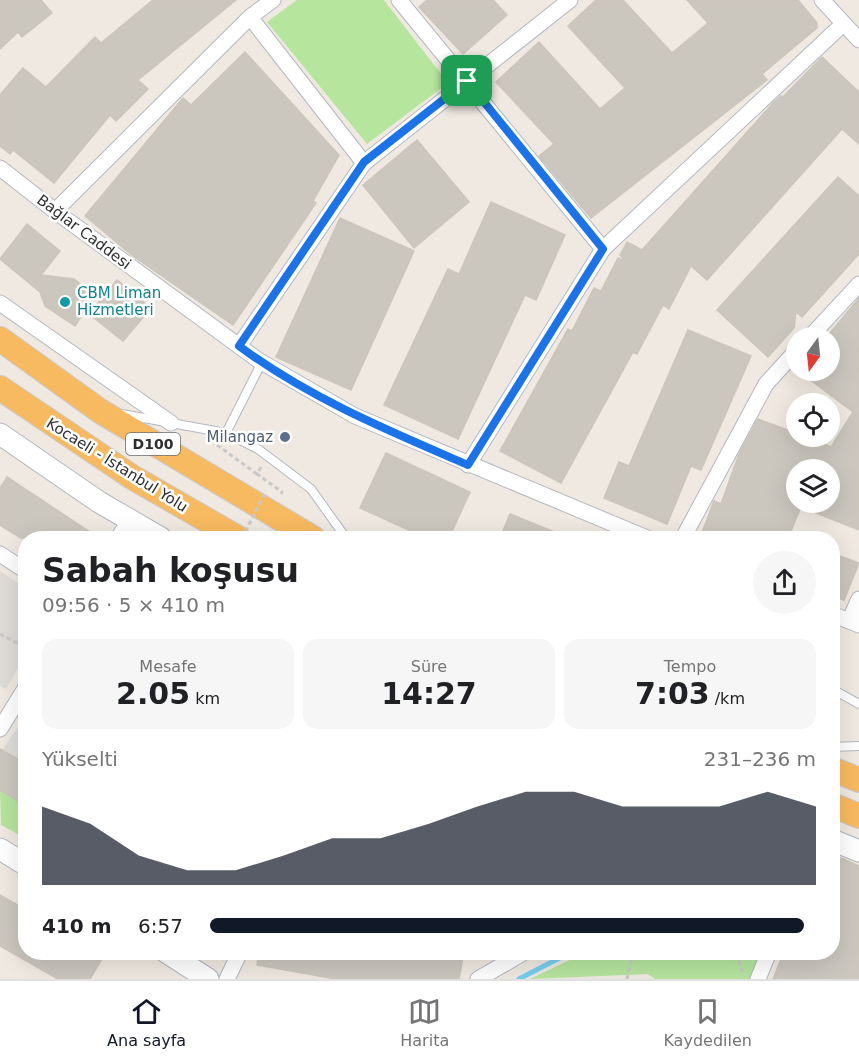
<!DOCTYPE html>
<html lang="tr">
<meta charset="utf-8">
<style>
:root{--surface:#fff;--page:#f6f6f6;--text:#202124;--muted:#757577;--line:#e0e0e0;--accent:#111827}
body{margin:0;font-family:"DejaVu Sans",sans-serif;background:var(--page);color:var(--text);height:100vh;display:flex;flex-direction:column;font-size:22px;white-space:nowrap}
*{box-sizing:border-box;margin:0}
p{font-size:20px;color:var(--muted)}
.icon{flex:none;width:33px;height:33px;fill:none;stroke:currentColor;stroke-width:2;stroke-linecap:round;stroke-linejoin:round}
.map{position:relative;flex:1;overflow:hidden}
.side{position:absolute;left:18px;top:531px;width:822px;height:429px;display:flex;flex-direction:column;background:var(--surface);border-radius:24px;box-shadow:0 6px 24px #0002}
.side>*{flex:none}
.needle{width:39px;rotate:195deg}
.controls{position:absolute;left:786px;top:327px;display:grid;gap:12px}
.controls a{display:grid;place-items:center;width:54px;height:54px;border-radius:50%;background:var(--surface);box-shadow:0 6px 24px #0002;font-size:30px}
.pin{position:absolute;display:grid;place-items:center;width:51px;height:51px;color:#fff;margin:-26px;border-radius:12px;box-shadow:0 3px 9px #0006}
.round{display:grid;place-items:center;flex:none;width:63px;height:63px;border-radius:32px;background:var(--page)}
.summary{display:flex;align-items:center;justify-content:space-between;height:102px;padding:0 24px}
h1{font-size:33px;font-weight:600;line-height:45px}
.metrics{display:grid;grid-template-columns:repeat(3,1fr);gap:9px;height:102px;padding:6px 24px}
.metrics div{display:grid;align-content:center;border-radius:15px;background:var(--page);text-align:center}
.metrics b{font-size:30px;font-weight:600}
.metrics small{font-size:16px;font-weight:400}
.metrics p{font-size:16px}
.chart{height:168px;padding:12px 24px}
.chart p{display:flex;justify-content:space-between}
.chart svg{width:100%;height:108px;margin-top:6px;fill:var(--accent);opacity:.7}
ul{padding:0 24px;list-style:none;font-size:20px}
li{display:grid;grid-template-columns:96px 72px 1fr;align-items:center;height:45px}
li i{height:15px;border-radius:8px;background:var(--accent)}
.dock{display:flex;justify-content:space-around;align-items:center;height:84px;border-top:2px solid var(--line);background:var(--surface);font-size:16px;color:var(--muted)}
.dock a{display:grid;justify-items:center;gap:3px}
.dock .on{color:var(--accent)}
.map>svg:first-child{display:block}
</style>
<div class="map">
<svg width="859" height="979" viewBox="0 0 859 979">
<rect width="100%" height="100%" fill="#efe9e1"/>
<!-- green -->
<g fill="#b6e59e">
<polygon points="297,0 384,0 448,83 367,144 267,22"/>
<polygon points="0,790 25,806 25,838 1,825"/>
<polygon points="584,953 764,953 754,979 655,979 648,974 530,979"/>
</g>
<!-- plaza -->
<g fill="#dfdcd8">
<polygon points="0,571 25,588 25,656 6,689 0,686"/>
<polygon points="25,717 25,764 2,750"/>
</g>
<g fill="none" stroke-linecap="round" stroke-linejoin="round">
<!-- stream -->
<polyline stroke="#75cff0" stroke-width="5" points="519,979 571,952"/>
</g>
<!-- building -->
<g fill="#cbc7bf" stroke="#cbc5ba" stroke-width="1.5" fill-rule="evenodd">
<polygon points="0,0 41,0 52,13 22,37 18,32 0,49"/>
<polygon points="153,0 236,0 138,80 148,89 116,121 110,115 54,183 13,150 10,154 0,146 0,95 23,68 46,87 95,37 101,43"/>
<polygon points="427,0 493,0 507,15 463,54 419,7"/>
<polygon points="596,0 623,0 672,53 708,23 687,0 798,0 817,23 817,28 762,74 767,80 591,218 539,156 554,144 496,82 539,42 600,109 625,88 568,26"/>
<polygon points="245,52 339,155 313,201 316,203 233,325 133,256 85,216 183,98 191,105"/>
<polygon points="822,57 859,92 859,144 842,129 707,280 691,266 669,309 663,305 637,354 633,352 561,483 500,451 568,329 572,331 594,288 601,291 618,258 625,261 620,255 627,242 642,250 774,102 781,96 782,98"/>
<polygon points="417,140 469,202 414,248 363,185"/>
<polygon points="838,177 859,196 859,254 802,317 796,312 794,328 768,357 717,310"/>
<polygon points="491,202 565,235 536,300 525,295 458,439 384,405 448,269 459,274"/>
<polygon points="340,218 414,251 351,390 276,357"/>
<polygon points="27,224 60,251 41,275 74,279 84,287 88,306 75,326 45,306 40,292 0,259"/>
<polygon points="117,280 151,308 123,341 89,314"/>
<path d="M859,298V530L801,507L788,538H700L714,501L721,504L739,454L758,419L796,433V436H804L831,447L853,412L797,370H830V333ZM796,470H830V502H796Z"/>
<polygon points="688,330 751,356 701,470 691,466 667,524 604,498 619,462 629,466"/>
<polygon points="386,453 470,492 449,538 426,538 360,508"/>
<polygon points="7,477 99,538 21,538 0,525 0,488"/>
<polygon points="510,514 569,538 500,538"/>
<polygon points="832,553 859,563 844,600 832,596"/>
<polygon points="0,749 26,764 26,806 0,790"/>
<polygon points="841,858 859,866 859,979 773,979 784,952 832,952 832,862"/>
<polygon points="0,895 26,910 26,952 106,952 90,979 58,979 0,946"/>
<polygon points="259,952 464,952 459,979 336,979 257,965"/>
</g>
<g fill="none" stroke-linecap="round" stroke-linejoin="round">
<defs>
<g id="service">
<polyline points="122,414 226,433 258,449 311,489 346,538"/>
<polyline points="226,433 262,362"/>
<polyline points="832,689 859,704"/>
<polyline points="832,747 859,746"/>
</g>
<g id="minor">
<polyline points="399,0 603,249"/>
<polyline points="822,0 859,40"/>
<polyline points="250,17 364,163"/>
<polyline points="0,168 55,211 258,360 355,416 647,538"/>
<polyline points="55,211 250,17 273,0"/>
<polyline points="0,303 171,423"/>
<polyline points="809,338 859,284"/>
<polyline points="239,346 364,163 570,0"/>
<polyline points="468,465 603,249 842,25"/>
<polyline points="118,538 129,521"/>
<polyline points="683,538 766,384 796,351"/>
<polyline points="0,554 26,571"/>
<polyline points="832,614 859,625"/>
<polyline points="849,621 859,599"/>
<polyline points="0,729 26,687"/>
<polyline points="227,979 240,952"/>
<polyline points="478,979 525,952"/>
<polyline points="758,979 769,952"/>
</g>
<g id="secondary">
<polyline points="0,434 99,502 161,538"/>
<polyline points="832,840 859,851"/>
<polyline points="0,849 26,865"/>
<polyline points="166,952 208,979"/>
</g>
<g id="trunk">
<polyline points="0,339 100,411 313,538"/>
<polyline points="0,388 132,477 238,538"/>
<polyline points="832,769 859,780"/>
<polyline points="832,805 859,816"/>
</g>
</defs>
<!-- service casing -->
<use href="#service" stroke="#b4b7c1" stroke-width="10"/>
<!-- minor casing -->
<use href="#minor" stroke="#b4b7c1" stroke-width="17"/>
<!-- secondary casing -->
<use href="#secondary" stroke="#b4b7c1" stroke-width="23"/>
<!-- trunk casing -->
<use href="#trunk" stroke="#c9c9c9" stroke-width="26"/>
<!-- path -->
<g stroke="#c9c9c9" stroke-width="3" stroke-dasharray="4.5 3" stroke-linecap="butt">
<polyline points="217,445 257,474"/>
<polyline points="261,467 257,474 282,492 281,494"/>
<polyline points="0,634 26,648"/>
<polyline points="726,952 739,962 743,974"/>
<polyline points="627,979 633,952"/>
</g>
<!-- service -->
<use href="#service" stroke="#fff" stroke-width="8"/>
<!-- minor -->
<use href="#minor" stroke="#fff" stroke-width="15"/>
<!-- secondary -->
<use href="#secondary" stroke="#fff" stroke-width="21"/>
<!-- trunk -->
<use href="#trunk" stroke="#f8ba60" stroke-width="24"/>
<!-- path-bridge -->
<polyline stroke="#c9c9c9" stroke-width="3" stroke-dasharray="4.5 3" stroke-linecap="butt" points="242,538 266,491"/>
</g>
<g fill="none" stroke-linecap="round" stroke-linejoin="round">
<defs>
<path id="route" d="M467,81L603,249L468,465C389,431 309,398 239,346L364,162Z"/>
</defs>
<!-- route casing -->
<use href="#route" stroke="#fff" stroke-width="12"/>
<!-- route -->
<use href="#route" stroke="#1a73e8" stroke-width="8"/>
</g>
<!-- markers -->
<circle fill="#0f9aa8" stroke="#fff" stroke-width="2" cx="65" cy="302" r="6"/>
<circle fill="#5c6f8a" stroke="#fff" stroke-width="2" cx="285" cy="437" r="6"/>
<g text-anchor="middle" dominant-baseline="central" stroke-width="5" stroke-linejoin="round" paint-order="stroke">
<!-- shield labels -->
<rect fill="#fff" stroke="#6d6d6d" stroke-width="1.5" x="126" y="433" width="54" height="22" rx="4.5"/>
<g font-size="14" font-weight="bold" fill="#2e2e2e">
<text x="153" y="444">D100</text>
</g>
<!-- street labels -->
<g font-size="15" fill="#2e2e2e" stroke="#fff">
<text transform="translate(84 232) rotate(37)">Bağlar Caddesi</text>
<text transform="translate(117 465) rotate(32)">Kocaeli - İstanbul Yolu</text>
</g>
<!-- culture labels -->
<g font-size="15" fill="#0d838f" stroke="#fff" text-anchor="start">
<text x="77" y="293">CBM Liman<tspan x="77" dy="17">Hizmetleri</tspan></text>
</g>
<!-- service labels -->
<g font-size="15" fill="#4e5e75" stroke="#fff" text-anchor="end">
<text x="273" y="437">Milangaz</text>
</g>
</g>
</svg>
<div class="controls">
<a><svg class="needle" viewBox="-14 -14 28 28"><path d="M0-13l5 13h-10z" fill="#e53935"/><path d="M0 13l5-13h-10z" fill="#757577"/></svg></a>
<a><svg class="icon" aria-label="locate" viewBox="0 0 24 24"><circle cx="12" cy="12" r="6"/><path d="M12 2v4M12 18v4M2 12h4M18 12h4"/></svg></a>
<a><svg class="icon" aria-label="layers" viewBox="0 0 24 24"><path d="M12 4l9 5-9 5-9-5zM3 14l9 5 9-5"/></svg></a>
</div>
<div class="pin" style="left:467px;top:81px;background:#1e9e55"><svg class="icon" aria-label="arrive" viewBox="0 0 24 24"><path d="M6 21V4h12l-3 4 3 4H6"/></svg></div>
<section class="side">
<div class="summary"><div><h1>Sabah koşusu</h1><p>09:56 · 5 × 410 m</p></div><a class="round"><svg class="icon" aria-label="share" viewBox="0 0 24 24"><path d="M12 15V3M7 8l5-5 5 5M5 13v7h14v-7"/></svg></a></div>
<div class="metrics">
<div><p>Mesafe</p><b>2.05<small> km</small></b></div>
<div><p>Süre</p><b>14:27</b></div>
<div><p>Tempo</p><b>7:03<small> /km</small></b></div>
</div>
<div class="chart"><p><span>Yükselti</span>231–236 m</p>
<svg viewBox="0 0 160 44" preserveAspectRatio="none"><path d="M0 44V12L10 19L20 32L30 38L40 38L50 32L60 25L70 25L80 19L90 12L100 6L110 6L120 12L130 12L140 12L150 6L160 12V44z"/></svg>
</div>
<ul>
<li><b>410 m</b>6:57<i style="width:98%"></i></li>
</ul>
</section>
</div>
<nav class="dock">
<a class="on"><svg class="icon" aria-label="home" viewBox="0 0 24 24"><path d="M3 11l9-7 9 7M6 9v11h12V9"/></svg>Ana sayfa</a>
<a><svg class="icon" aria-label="map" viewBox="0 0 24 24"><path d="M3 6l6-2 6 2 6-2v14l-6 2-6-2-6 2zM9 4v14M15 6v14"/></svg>Harita</a>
<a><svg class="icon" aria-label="saved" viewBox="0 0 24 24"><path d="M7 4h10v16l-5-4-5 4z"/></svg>Kaydedilen</a>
</nav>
